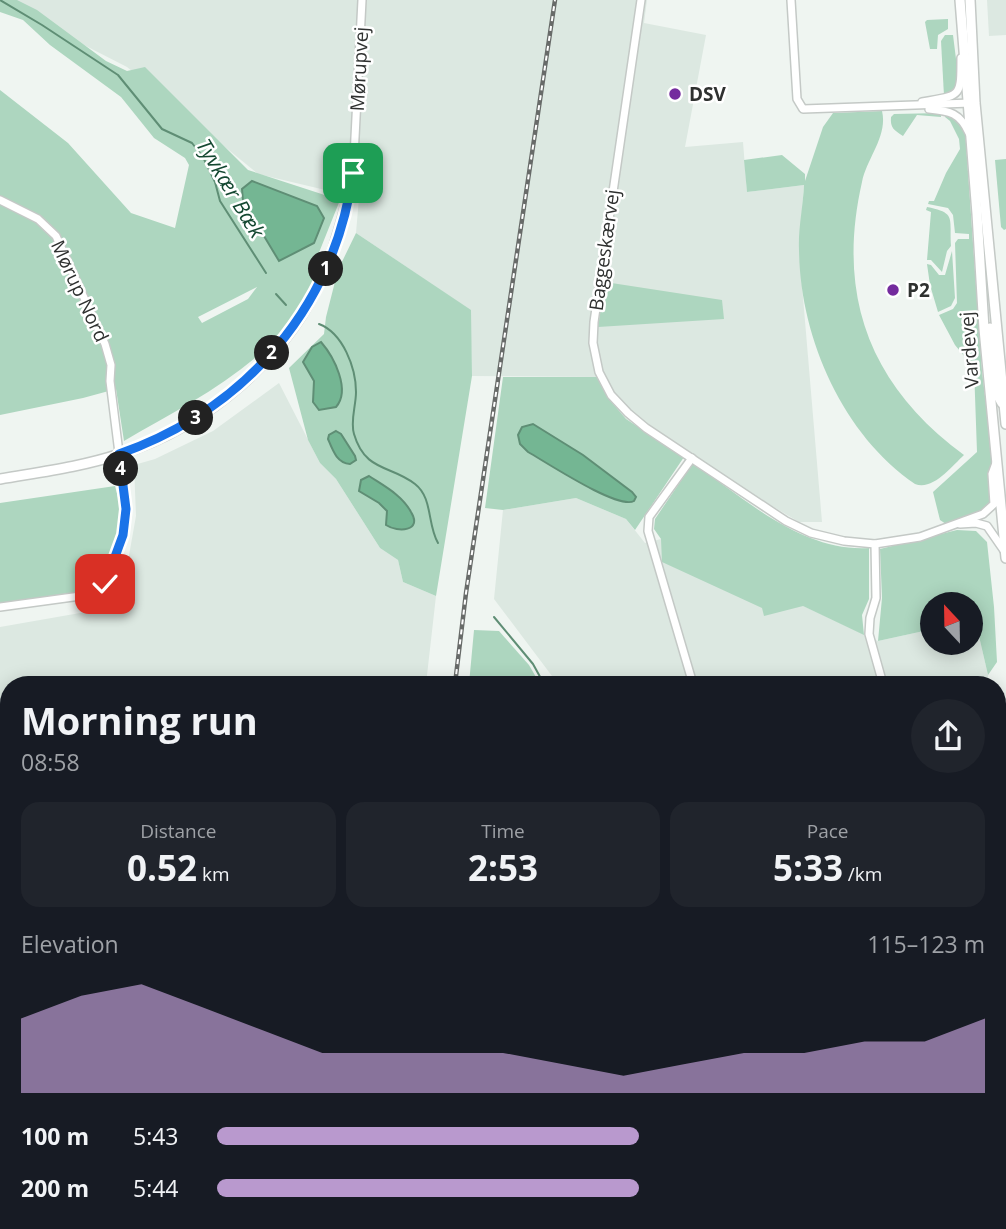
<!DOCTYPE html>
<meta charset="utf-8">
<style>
:root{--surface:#171b24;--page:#20242c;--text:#f1f3f6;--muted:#9ea1a6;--accent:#b999ce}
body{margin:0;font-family:"Open Sans",sans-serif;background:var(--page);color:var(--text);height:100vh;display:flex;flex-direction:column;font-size:26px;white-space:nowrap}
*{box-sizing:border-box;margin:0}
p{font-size:23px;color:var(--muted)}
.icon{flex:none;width:38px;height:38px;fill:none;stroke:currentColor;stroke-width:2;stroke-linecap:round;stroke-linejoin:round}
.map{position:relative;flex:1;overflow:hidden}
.details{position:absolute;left:0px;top:676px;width:1006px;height:555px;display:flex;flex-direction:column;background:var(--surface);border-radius:28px 28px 0 0;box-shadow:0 4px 18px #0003}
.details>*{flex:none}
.needle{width:46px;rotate:338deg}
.fabs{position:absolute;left:920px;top:592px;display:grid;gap:14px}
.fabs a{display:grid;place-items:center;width:63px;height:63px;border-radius:50%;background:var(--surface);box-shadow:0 4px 18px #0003;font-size:35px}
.pin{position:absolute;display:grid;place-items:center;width:60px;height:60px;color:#fff;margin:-30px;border-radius:14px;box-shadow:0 4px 10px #0006}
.km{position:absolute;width:35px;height:35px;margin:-18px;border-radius:50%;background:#222;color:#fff;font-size:19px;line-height:35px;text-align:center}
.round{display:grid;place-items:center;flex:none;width:74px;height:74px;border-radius:37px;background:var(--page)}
.summary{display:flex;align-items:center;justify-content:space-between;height:119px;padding:0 21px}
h1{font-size:38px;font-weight:700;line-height:52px}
.stats{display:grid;grid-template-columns:repeat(3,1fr);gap:10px;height:119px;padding:7px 21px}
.stats div{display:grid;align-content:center;border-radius:18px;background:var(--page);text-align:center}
.stats b{font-size:35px;font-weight:700}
.stats small{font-size:19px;font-weight:400}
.stats p{font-size:19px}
.chart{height:196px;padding:14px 21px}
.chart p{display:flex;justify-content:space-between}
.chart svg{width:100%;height:126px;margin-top:7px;fill:var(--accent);opacity:.7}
ul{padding:0 21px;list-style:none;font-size:23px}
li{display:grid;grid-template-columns:112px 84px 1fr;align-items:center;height:52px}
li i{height:18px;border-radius:9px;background:var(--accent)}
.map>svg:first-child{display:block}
</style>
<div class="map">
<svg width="1006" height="1229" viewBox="0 0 1006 1229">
<rect width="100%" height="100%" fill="#eff5f1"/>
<!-- built -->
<g fill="#dce8e1">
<polygon points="0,0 647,0 644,23 706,35 685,147 743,142 747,192 804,185 799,250 822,522 799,522 626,419 609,399 597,377 472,376 470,310 356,233 359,198 258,174 127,67 0,2"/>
<polygon points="987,0 1006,0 1006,35 989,36"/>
<polygon points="279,383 320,463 336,479 380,548 398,560 403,582 436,596 426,684 9,684 9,767 0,763 0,627 120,606 136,516 134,465 155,459 213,431"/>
<polygon points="576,498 626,519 645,543 661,539 878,641 933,629 933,642 971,642 971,620 975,619 988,675 988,684 558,684 494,599 503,510"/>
</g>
<!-- green -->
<g fill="#add6bf" fill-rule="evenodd">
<path d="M0,0H17L37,10L106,61L127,71L145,67L248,170L340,200L318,255L329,249C316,276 303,307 284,330C242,378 179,409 124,441L116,389L83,398L0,415V90L68,143L131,213L175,228L189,165L185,158L154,138L121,97L50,45L23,20L0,12ZM257,287L248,299L202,323L198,317Z"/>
<polygon points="948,19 948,29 938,35 937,49 930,49 925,22 927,20"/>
<polygon points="945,35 953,35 959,83 956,90 944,96 941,41"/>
<path d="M882,111C888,136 867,158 862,182C836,296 870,386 964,455C952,466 933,491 915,484C842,434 800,337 799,250C798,229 803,207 804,185L747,192L744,160L782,155L805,174V181L823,127L833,113Z"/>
<path d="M941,113V117L917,115L903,136C894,130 890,128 891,117L894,114Z"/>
<polygon points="945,113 950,113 965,129 982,371 992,455 990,505 982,512 946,524 940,520 933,492 977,452 974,368 955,345 939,315 953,309 957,303 955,243 958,239 969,239 969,234 955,233 953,215 948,208 928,204 929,201 934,201 946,173 960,149 959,139 950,121 945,117"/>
<polygon points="1006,159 1006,229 1004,230 1001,227 995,160"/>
<path d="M927,207C957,213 949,218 951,246L947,251L942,272L931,260H927L931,212L926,210Z"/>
<polygon points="356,233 471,310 472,376 436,596 403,582 398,560 380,548 336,479 320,463 308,440 289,368 324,334 326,317 338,270"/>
<polygon points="952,251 955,298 951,306 938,312 930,285 927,264 931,265 939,275 945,275"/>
<polygon points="605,282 722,300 724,319 598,327"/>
<polygon points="503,377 597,377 609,399 626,419 684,457 635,530 626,519 576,498 503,510 485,508"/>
<path d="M693,463C745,499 802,552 869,548V599L862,615L864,635L803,606L764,616L762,608L662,562L661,539L654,529L655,519Z"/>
<path d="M115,486C117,493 119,501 120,508C122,532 110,575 92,590L0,604V503Z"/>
<polygon points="957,530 976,531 987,542 994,607 997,662 988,675 975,619 971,620 971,604 933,604 933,629 878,641 882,598 880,549"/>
<polygon points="474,630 499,631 529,665 540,684 469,684"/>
<polygon points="9,1064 9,1107 0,1108 0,1065"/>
<polygon points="1006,1085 1006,1229 992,1229 993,1222 998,1222 998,1166"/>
<polygon points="348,1222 398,1222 396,1229 347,1229"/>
</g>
<!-- water -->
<g fill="#74b693" stroke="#5f8e75" stroke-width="2">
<polygon points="252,181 317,206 324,218 314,243 279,261 243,201 242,189"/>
<path d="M321,342C334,357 351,390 336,407L319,410L313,402L314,381L303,362L312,347Z"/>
<path d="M533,424L583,455L632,492L636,497L634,501C618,510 546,462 528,452L520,444L518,435L522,427Z"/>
<path d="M336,431L341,434L355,456L356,460L350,464C337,463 333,451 328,439L329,435Z"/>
<path d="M369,476C384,486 402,495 411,512C423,531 398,533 386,525L387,511L379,503L359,491L361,480Z"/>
</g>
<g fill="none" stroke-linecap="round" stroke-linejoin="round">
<!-- stream -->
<g stroke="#5f8e75" stroke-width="2">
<polyline points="0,0 42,25 118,75 162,129 192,143 203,157 215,182 220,201 266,273"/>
<polyline points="276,294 286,305"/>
<path d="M319,324C343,333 356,368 356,392C356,406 350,421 354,434C365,472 391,465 415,484C433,498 427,524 438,543"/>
<polyline points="494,617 533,664 544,684"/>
<polyline points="806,1222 808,1229"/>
</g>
<defs>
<g id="minor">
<polyline points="641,0 594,322 593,343 599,372 611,395 628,413 646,428 786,521 811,533 844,541 875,544 920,537 983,514 994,504 992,474 996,463"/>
<polyline points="791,0 797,99 803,109 971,103"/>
<path d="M922,102C961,95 961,98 961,58"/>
<path d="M929,109C950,111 960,113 969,133"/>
<polyline points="351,186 354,157 362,0"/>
<polyline points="0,200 38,219 56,236 105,344 111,365 110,381 126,509 123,535 102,590 95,594 0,607"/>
<polyline points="692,458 649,517 648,531 693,684"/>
<polyline points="960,524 976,523 987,526 1005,552"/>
<polyline points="875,544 876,598 870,618 869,634 883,684"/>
<polyline points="0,781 9,784"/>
<polyline points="0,972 2,985 0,986"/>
</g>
<g id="tertiary">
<polyline points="960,0 977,214 984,329 1006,558"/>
<polyline points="970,0 975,103 1006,424"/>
<polyline points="990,328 997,394 1002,403"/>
<path d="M0,479C40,472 81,467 120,454C207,426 288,358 324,273C336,245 343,216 351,186"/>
</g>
<g id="primary">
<polyline points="1000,847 1006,747"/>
<polyline points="998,1049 1006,906"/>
<polyline points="981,1229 981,1222"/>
</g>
<g id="trunk">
<polyline points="998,808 1006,808"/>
<polyline points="0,1120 9,1119"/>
</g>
<polyline id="motorway" points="998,887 1006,884"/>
</defs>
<!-- minor casing -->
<use href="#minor" stroke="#c4c9c6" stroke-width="10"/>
<!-- tertiary casing -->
<use href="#tertiary" stroke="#c4c9c6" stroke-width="12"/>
<!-- primary casing -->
<use href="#primary" stroke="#1d825c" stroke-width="14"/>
<!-- trunk casing -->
<use href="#trunk" stroke="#1d825c" stroke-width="14"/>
<!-- motorway casing -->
<use href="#motorway" stroke="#1d825c" stroke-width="16"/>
<!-- minor -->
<use href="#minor" stroke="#fff" stroke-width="7"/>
<!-- tertiary -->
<use href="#tertiary" stroke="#fff" stroke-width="9"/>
<!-- primary -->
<use href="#primary" stroke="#71ceab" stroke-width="10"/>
<!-- trunk -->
<use href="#trunk" stroke="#42be8f" stroke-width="10"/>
<!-- motorway -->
<use href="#motorway" stroke="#13ad73" stroke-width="12"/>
<defs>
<g id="rail">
<polyline points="455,684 466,593 555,0"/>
<polyline points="402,1229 404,1222"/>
</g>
</defs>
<!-- rail casing -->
<use href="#rail" stroke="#686b69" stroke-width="4.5"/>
<!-- rail -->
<use href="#rail" stroke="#fff" stroke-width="2" stroke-dasharray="5" stroke-linecap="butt"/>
<defs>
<polyline id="primary-bridge" points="998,880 1000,847"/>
</defs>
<!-- primary-bridge casing -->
<use href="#primary-bridge" stroke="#1d825c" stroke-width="14" stroke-linecap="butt"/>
<!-- primary-bridge -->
<use href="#primary-bridge" stroke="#71ceab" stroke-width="10"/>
</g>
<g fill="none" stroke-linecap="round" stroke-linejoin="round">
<defs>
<path id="route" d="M105,584L123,535L126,509L119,454C246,409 334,308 353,173"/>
</defs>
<!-- route casing -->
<use href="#route" stroke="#fff" stroke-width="14"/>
<!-- route -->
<use href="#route" stroke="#1a73e8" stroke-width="9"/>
</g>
<!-- markers -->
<g fill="#742b9e" stroke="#fff" stroke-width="2.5">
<circle cx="675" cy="94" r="7"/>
<circle cx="893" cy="290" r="7"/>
</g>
<g text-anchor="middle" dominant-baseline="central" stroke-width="5" stroke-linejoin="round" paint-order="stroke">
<!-- street labels -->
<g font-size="19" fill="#2f3130" stroke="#fff">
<text transform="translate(359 69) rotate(-87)">Mørupvej</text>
<text transform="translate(604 250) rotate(-82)">Baggeskærvej</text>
<text transform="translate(80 291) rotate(65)">Mørup Nord</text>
<text transform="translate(969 350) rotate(-94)">Vardevej</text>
</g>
<!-- poi labels -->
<g font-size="19" font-weight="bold" fill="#2f3130" stroke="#fff" text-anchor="start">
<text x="689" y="94">DSV</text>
<text x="907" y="290">P2</text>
</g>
<!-- water labels -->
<g font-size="21" font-style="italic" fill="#144831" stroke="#fff">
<text transform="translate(231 188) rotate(59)">Tyvkær Bæk</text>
</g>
</g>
</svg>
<div class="fabs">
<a><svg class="needle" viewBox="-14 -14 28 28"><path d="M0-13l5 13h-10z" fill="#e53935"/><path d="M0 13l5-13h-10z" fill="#9ea1a6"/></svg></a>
</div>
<div class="pin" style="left:353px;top:173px;background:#1e9e55"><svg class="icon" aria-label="arrive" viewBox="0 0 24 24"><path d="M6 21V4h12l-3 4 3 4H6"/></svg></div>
<div class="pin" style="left:105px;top:584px;background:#d93025"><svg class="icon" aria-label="check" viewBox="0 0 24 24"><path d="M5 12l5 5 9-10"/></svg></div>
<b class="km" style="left:326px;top:269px">1</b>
<b class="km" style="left:272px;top:353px">2</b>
<b class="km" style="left:196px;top:418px">3</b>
<b class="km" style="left:121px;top:469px">4</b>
<section class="details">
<div class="summary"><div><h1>Morning run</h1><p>08:58</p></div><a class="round"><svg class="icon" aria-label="share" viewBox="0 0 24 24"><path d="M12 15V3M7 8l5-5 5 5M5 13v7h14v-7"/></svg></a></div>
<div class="stats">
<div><p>Distance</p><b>0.52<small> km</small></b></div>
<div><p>Time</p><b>2:53</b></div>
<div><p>Pace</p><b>5:33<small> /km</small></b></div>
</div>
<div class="chart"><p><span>Elevation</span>115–123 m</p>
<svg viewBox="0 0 160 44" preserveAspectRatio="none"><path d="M0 44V18L10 10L20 6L30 14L40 22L50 30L60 30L70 30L80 30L90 34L100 38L110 34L120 30L130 30L140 26L150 26L160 18V44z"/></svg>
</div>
<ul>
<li><b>100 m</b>5:43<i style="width:55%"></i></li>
<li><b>200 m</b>5:44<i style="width:55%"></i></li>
</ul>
</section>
</div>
